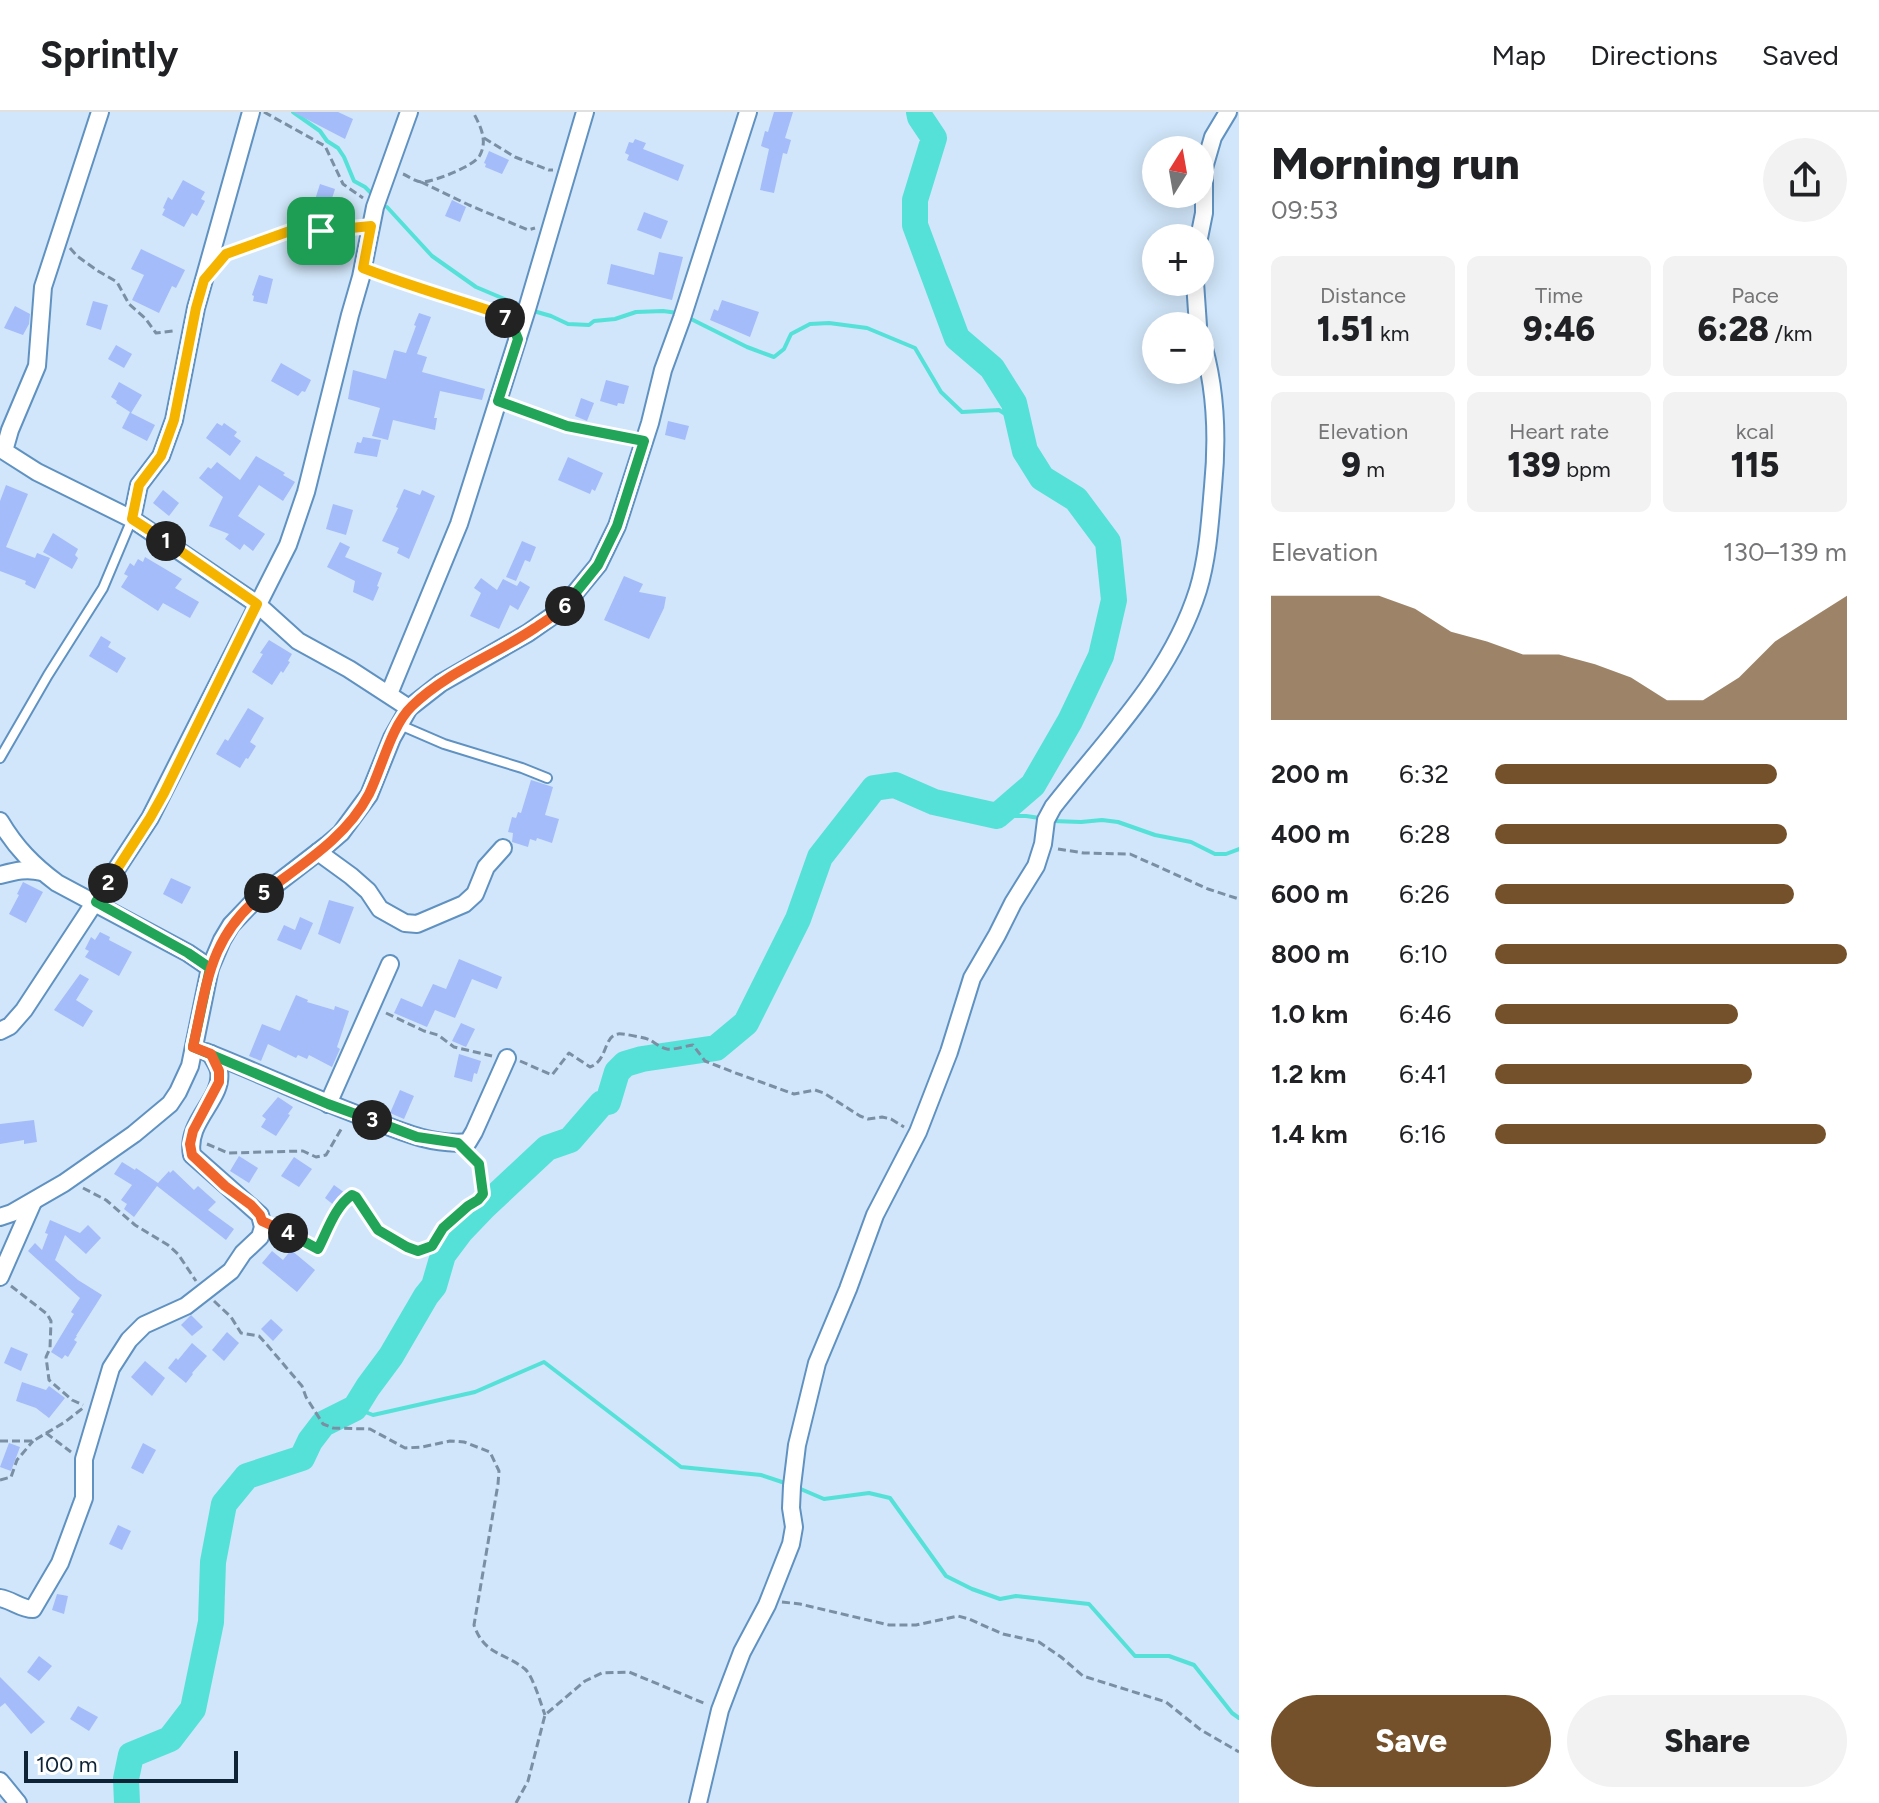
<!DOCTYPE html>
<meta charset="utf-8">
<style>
:root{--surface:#fff;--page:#f2f2f2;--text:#202124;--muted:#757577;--line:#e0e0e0;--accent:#74512a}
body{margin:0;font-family:Figtree,sans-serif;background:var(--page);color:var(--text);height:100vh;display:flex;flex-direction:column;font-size:30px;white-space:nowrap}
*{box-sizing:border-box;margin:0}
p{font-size:26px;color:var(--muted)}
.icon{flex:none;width:44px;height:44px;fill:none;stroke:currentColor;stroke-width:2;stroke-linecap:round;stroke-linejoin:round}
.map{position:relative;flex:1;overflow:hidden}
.side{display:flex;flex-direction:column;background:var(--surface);width:640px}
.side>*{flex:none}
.needle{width:52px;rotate:11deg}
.controls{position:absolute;left:1142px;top:24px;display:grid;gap:16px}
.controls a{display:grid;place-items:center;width:72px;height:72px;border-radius:50%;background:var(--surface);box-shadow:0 4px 20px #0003;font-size:40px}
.scale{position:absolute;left:24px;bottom:20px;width:214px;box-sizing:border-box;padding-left:8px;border:4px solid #0e2336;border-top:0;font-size:22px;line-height:28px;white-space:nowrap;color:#0e2336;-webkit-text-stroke:6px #fff;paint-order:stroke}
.pin{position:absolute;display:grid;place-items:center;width:68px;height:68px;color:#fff;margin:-34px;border-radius:16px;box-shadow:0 4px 12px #0006}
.km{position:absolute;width:40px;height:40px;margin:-20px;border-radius:50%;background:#222;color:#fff;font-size:22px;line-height:40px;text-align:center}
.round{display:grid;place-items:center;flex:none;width:84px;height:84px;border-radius:42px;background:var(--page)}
.summary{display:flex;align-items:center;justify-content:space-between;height:136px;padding:0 32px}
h1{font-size:44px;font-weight:800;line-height:60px}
.metrics{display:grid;grid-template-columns:repeat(3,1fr);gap:12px;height:136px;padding:8px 32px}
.metrics div{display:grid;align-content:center;border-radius:12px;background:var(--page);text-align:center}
.metrics b{font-size:34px;font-weight:800}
.metrics small{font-size:22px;font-weight:400}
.metrics p{font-size:22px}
.chart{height:224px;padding:16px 32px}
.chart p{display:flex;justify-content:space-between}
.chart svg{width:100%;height:144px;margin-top:8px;fill:var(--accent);opacity:.7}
.action{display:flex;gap:16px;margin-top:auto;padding:16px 32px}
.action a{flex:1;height:92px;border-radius:48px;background:var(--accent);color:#fff;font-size:32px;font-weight:800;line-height:92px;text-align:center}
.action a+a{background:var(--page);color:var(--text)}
ul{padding:0 32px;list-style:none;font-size:26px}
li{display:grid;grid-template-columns:128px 96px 1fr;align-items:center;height:60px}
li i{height:20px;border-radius:10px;background:var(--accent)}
header{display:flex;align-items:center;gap:48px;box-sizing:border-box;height:112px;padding:0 40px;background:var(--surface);border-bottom:2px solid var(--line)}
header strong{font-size:38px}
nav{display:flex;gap:44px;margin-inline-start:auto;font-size:28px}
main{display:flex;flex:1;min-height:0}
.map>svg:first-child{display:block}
</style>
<header>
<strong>Sprintly</strong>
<nav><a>Map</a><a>Directions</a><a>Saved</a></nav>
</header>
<main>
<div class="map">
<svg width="1239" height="1691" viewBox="0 0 1239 1691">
<rect width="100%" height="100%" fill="#d1e6fa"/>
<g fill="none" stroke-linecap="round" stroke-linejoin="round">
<!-- stream -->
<g stroke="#55e1d7" stroke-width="4">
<polyline points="293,0 320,19 327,29 338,36 344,45 354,69 365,75 372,82"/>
<polyline points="387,95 432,144 476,175 521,194"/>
<polyline points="530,198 551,204 568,212 589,213 594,209 615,207 636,200 663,199 678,201"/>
<polyline points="691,207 747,235 774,245 784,237 791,222 810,212 829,211 867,216 915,236 941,280 962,300 999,298 1018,310"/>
<polyline points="997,704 1026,704 1040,706"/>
<polyline points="1053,709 1081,710 1102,708 1118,710 1155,723 1191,730 1215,742 1226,742 1239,737"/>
<polyline points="355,1296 373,1303 475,1280 544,1250 681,1355 761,1363 788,1372"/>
<polyline points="796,1375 824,1387 869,1381 890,1386 946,1464 972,1477 1000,1487 1016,1484 1089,1492 1135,1544 1169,1544 1194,1553 1232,1601 1239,1606"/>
</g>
<!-- river -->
<polyline stroke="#55e1d7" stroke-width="26" points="127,1691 126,1667 131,1643 170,1627 193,1597 211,1510 213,1450 224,1392 247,1364 302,1346 310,1329 323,1312 355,1296 368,1275 391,1244 426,1184 434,1174 443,1143 461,1119 484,1095 547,1036 570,1028 602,991 608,990 617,960 625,952 642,947 716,936 746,911 798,807 820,745 874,676 895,673 934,690 997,704 1033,673 1070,609 1101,544 1114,488 1108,430 1076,387 1042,366 1025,339 1014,291 992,256 957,226 915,113 915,88 934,26 920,5 919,0"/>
</g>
<!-- building -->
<g fill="#a4bcf9">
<polygon points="293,0 338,0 353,7 345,27"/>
<polygon points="774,0 793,0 785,26 791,28 787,42 783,41 774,81 760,78 769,37 761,34 765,19 768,20"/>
<polygon points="635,27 646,31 643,37 684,53 678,69 627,48 629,43 625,41 629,30 633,31"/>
<polygon points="489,39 509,48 502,62 485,55 486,52 484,51"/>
<polygon points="183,68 205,80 201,87 205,89 197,104 192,101 184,115 162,103 165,97 163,96 168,85 172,88"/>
<polygon points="320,72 335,77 328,99 313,94"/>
<polygon points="452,88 466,95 460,110 445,104"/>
<polygon points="644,100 668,109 661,127 637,118"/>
<polygon points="141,137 185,158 176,176 172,174 159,201 132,188 144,163 131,157"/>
<polygon points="659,140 683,145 672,188 607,172 611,152 654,163"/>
<polygon points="259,163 273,167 267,192 253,189 254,184 252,183"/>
<polygon points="722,188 759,200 750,225 710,208 714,197 718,199"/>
<polygon points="93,189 108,193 101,218 86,213"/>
<polygon points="15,194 30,202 29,212 23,223 4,216"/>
<polygon points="419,201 431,205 417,242 427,245 422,260 485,277 482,288 440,279 434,306 437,306 435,318 393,308 388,328 372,324 380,296 348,287 353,258 386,267 394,238 406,241 416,214 414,213"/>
<polygon points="116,233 132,242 124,256 108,247"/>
<polygon points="281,251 311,268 305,280 302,279 298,284 271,269"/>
<polygon points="606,268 629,274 624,292 618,291 617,294 600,289"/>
<polygon points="119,270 142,283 131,301 155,313 147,329 122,316 130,300 116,291 117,289 111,285"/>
<polygon points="581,286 594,291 587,309 575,304"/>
<polygon points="668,309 689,314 685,328 665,323"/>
<polygon points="217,311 222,314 224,311 237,320 234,324 241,329 230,344 206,326"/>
<polygon points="363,325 381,328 377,345 354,341 357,330 361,331"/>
<polygon points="256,344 285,361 283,363 295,370 283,389 259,373 238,404 265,422 253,439 244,432 240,438 225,427 229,422 209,414 223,385 199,366 208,355 211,357 217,350 240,368"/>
<polygon points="568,345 603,361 595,379 592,377 590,382 558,368"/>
<polygon points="6,373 28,382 6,435 35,446 37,441 50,446 35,477 25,472 26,469 0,459 0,389"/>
<polygon points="404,377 420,383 422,378 435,384 409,447 397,441 399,436 382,429 398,396 396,395"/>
<polygon points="163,378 179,391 169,404 153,391"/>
<polygon points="333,392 353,398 346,423 326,417"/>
<polygon points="53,421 78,437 75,443 78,446 72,457 43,440"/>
<polygon points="522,429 536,435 530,450 525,448 516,469 506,465"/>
<polygon points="340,430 350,435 345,445 382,461 377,474 379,475 373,489 353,480 355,469 327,455"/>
<polygon points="145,445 182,467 175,476 199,490 190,506 163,491 158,499 121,475 128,464 124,462 130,451 134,454 138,447 143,450"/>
<polygon points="624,464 643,472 639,480 666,485 664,496 649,527 604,508"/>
<polygon points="481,466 497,478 503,467 517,474 520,469 530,475 518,498 510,493 499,517 470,504 481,481 474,476"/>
<polygon points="101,524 111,530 108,535 126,546 117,561 89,544"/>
<polygon points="269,528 292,542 288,549 290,550 283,561 281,559 272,573 252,560 263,542 260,541"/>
<polygon points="248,596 264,606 250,630 256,634 248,647 246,646 240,656 216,642 225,627 228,629"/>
<polygon points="531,668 553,675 545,703 559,707 552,731 537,726 536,729 530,727 528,735 512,730 513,721 508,720 512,705 516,706 518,700 521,701"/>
<polygon points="171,766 191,775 182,792 163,782"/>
<polygon points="23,770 43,780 26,811 9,802 19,783 17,782"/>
<polygon points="329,788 354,795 340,832 318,822"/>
<polygon points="300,805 313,811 301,838 277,828 284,813 295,818"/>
<polygon points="100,820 110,825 109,828 132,840 119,864 85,845 89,839 85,837 91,825 95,828"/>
<polygon points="459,847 502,865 497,877 472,867 455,906 435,898 427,915 394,901 401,886 422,895 433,872 446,877"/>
<polygon points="80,862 89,867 76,888 93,899 83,915 54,898"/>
<polygon points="296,883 308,888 307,890 334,898 335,894 349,899 337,935 340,937 332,955 309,943 307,947 298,943 296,946 268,932 261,949 249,944 262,912 280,919"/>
<polygon points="461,911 475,917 466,935 452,929"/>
<polygon points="459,942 481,949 477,962 474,961 472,970 454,965"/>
<polygon points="400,978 414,984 404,1007 390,1001"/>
<polygon points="278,985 293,995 288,1002 290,1003 276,1024 261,1015 266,1007 262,1004"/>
<polygon points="34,1008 37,1030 24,1032 24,1028 0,1032 0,1012"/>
<polygon points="239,1044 258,1056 249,1071 230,1059"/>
<polygon points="294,1045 312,1057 299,1075 281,1064"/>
<polygon points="122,1050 135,1058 136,1056 158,1071 169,1059 170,1061 173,1058 194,1078 198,1074 216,1090 208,1098 234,1117 226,1128 157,1074 134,1105 124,1097 127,1092 121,1088 132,1073 114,1062"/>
<polygon points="334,1073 345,1081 335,1094 325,1086"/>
<polygon points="50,1108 80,1121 88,1113 101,1126 86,1142 65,1123 55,1148 78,1168 102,1183 76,1224 77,1224 74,1228 77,1230 68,1245 65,1243 62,1247 51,1240 74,1202 71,1200 80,1186 28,1139 35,1131 42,1138 48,1122 45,1121"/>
<polygon points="291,1138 315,1158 297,1180 262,1151 272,1139 283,1148"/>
<polygon points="191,1203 203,1215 192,1224 181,1213"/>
<polygon points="271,1207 283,1218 273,1229 261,1217"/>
<polygon points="227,1220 239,1231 224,1249 212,1238"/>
<polygon points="192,1231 207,1244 192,1261 193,1262 186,1271 168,1256 176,1246 178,1248"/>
<polygon points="11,1235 28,1242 21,1259 4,1251"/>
<polygon points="145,1249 165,1266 152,1284 131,1265"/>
<polygon points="22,1270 46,1278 49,1274 65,1286 49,1306 36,1296 16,1289"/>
<polygon points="9,1331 20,1335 11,1359 0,1355"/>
<polygon points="143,1331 156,1338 143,1362 131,1356"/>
<polygon points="118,1413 131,1419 122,1438 109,1432"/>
<polygon points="57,1482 68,1484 64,1502 52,1498"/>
<polygon points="39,1544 52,1554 39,1569 27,1560"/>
<polygon points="0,1565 45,1610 31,1622 5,1591 0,1595"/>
<polygon points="78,1594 98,1605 89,1619 70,1607"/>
</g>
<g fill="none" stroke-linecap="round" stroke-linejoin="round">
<defs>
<g id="service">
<polyline points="400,613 444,632 522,656 547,666"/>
<polyline points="0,646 48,563 103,476 132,407"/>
</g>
<g id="minor">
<polyline points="100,0 43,175 37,254 10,318 4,339 37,360 132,407 257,492 298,529 349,557 409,596"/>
<polyline points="1199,126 1204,101 1204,56 1213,25 1228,0"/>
<polyline points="1195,170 1198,214"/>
<polyline points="132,407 139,373 161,344 174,308 196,196 251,0"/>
<polyline points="389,582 459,412 527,197 585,0"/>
<path d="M0,709C16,736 33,753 57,771L188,841L210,856"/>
<polyline points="318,740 351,764 368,779 380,797 405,811 417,812 464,792 475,782 486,755 503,736"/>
<path d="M0,763C15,759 27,756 42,760"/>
<polyline points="0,919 10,914 24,898 150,706 288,433 306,380 350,203 361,165 375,95 409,0"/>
<path d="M206,940C262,962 316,988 372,1008C402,1020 435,1034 468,1030L474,1020L507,946"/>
<polyline points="328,992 390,852"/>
<polyline points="0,1105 12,1101 64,1071 134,1022 170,992 178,980 190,954 210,856 222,828 231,813 253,790 327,733 341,721 369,683 392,626 409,596 441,571 528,521 561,498 598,453 617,414 650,311 663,258 682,206 748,0"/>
<polyline points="0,1165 33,1090"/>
<path d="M0,1486C12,1488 21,1497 33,1497L60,1451L84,1386V1347L111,1256L129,1228L144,1213L186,1194L231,1159L243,1141L260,1125L263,1115L260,1103L192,1043C185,1009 224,987 219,959C218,953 213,947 211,942"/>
<polyline points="0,1669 18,1691"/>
<path d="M698,1691L720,1598L742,1540L767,1493L791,1432L794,1415L791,1396L792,1374L797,1333L817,1251L848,1177L875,1103L918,1020L949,940L972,866L997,823L1013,791L1036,754L1043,732L1046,708L1053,695C1107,626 1171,564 1198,478C1208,445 1210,409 1213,375C1218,324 1216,272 1200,223"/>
</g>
</defs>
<!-- service casing -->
<use href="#service" stroke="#6092c1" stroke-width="12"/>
<!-- minor casing -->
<use href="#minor" stroke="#6092c1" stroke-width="20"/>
<!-- path -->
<g stroke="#7a8fa3" stroke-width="3" stroke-dasharray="8 4" stroke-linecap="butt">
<polyline points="264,0 325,34 343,72 363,86"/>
<polyline points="484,26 515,45 549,58 553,58"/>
<path d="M403,62C408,64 416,70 422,70C433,70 475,54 480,43C488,28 480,13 473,0"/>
<polyline points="421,70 469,93 528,118 535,116"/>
<polyline points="70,136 77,144 98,159 117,170 129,192 145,206 156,221 173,219 175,216"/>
<polyline points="228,141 301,115 321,119 355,115"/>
<polyline points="378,162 406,173 440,181 503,203 508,210"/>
<polyline points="513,294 567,314 629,326"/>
<polyline points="1058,737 1084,741 1130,742 1208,777 1239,787"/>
<polyline points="386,901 424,919 438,923 454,935 492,944"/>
<path d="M520,949L552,963L569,941L590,955C608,949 603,924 618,922C622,921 646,926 650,928C655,931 661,936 667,937C675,938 685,934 693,933L705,949L733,960L794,982L815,978L824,981L860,1004L868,1007L882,1005L891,1007L904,1015"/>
<polyline points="207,1032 228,1041 303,1039 316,1045 326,1043 343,1014"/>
<polyline points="83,1076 106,1088 135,1113 168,1133 178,1142 196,1169"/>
<path d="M277,1116L318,1137C328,1120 335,1094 352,1083L356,1085L378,1118C389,1127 416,1146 430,1135C436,1131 438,1121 444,1115C455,1104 474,1093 483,1082L479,1052L470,1043"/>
<polyline points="11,1174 47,1202 51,1209 50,1236 46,1245 49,1268 72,1288 83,1293"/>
<path d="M214,1189L231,1205L241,1221L259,1224L268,1234L302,1274L306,1285L323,1312L333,1316L370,1317L405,1336L422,1335L450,1329L464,1330L490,1340L499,1359L498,1372L474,1513C484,1543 504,1540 525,1557C533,1564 541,1592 545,1603"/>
<polyline points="46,1321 71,1340"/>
<polyline points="0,1329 33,1329 65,1310 83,1296"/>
<polyline points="0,1368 11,1365 17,1348 33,1329"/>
<polyline points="782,1490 800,1492 889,1513 916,1513 958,1504 969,1507 1003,1522 1039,1530 1061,1545 1083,1564 1166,1590 1201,1618 1239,1640"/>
<polyline points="516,1691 528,1669 545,1603 585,1569 602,1561 629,1560 706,1592"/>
</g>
<!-- service -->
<use href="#service" stroke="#fff" stroke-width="8"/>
<!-- minor -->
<use href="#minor" stroke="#fff" stroke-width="16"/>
</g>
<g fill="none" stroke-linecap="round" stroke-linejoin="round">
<defs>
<polyline id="split-1" points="166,429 132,407 139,373 161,344 174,308 196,196 204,168 226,142 301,115 321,119"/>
<polyline id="split-2" points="108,771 150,706 164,681 257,492 166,429"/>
<polyline id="split-3" points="108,771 96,790 188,841 210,856 193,935 328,992 372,1008"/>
<path id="split-4" d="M288,1121L318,1137C327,1120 335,1094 352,1083L356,1085L378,1118L407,1135L418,1139L432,1134L443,1116L468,1094L478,1088L483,1082L479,1052L458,1031L417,1025L372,1008"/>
<path id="split-5" d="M264,781C209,824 207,872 193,935L211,942L219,959V970L193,1019L190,1032L192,1043L225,1074L251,1093L260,1103L262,1109L288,1121"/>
<path id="split-6" d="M264,781C302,752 346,726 369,682C382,656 391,614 412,594C447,560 495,543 535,516C545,509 556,503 565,494"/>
<polyline id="split-7" points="505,206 514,217 518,227 498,289 567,314 644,329 617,414 598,453 565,494"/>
<path id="split-8" d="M321,119L371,114L363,156C409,174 456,187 503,203L505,206"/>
</defs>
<!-- split-1 casing -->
<use href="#split-1" stroke="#fff" stroke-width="16"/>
<!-- split-2 casing -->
<use href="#split-2" stroke="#fff" stroke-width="16"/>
<!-- split-3 casing -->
<use href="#split-3" stroke="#fff" stroke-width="16"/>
<!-- split-4 casing -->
<use href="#split-4" stroke="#fff" stroke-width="16"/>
<!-- split-5 casing -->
<use href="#split-5" stroke="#fff" stroke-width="16"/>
<!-- split-6 casing -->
<use href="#split-6" stroke="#fff" stroke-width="16"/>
<!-- split-7 casing -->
<use href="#split-7" stroke="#fff" stroke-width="16"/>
<!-- split-8 casing -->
<use href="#split-8" stroke="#fff" stroke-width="16"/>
<!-- split-1 -->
<use href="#split-1" stroke="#f5b400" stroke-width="10"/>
<!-- split-2 -->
<use href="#split-2" stroke="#f5b400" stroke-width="10"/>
<!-- split-3 -->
<use href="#split-3" stroke="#22a559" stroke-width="10"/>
<!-- split-4 -->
<use href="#split-4" stroke="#22a559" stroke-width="10"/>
<!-- split-5 -->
<use href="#split-5" stroke="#f0652b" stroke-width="10"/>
<!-- split-6 -->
<use href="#split-6" stroke="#f0652b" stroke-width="10"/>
<!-- split-7 -->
<use href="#split-7" stroke="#22a559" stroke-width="10"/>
<!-- split-8 -->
<use href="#split-8" stroke="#f5b400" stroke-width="10"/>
</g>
</svg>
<div class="controls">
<a><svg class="needle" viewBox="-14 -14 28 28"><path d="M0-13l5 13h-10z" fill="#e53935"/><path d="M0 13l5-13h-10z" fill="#757577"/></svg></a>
<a>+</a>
<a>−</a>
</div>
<div class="scale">100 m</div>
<div class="pin" style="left:321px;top:119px;background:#1e9e55"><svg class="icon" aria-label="arrive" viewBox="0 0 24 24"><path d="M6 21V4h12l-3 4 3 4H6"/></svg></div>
<b class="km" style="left:166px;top:429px">1</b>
<b class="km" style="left:108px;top:771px">2</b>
<b class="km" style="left:372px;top:1008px">3</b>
<b class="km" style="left:288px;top:1121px">4</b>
<b class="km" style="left:264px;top:781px">5</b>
<b class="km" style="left:565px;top:494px">6</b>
<b class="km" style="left:505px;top:206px">7</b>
</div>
<section class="side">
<div class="summary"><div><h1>Morning run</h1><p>09:53</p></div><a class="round"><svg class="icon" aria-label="share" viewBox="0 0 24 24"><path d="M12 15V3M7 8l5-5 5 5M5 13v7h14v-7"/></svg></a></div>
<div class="metrics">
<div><p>Distance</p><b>1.51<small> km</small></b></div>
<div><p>Time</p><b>9:46</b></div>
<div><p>Pace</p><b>6:28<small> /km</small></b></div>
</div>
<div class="metrics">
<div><p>Elevation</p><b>9<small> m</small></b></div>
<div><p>Heart rate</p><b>139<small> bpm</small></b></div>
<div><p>kcal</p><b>115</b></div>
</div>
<div class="chart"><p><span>Elevation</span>130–139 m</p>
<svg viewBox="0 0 160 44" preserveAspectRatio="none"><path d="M0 44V6L10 6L20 6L30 6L40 10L50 17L60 20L70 24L80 24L90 27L100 31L110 38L120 38L130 31L140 20L150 13L160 6V44z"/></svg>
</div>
<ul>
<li><b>200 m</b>6:32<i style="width:80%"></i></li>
<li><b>400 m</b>6:28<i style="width:83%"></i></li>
<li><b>600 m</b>6:26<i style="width:85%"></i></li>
<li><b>800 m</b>6:10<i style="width:100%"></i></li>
<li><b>1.0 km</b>6:46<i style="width:69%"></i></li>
<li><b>1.2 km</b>6:41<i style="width:73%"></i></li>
<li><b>1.4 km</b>6:16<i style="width:94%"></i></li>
</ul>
<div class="action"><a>Save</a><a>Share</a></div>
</section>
</main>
